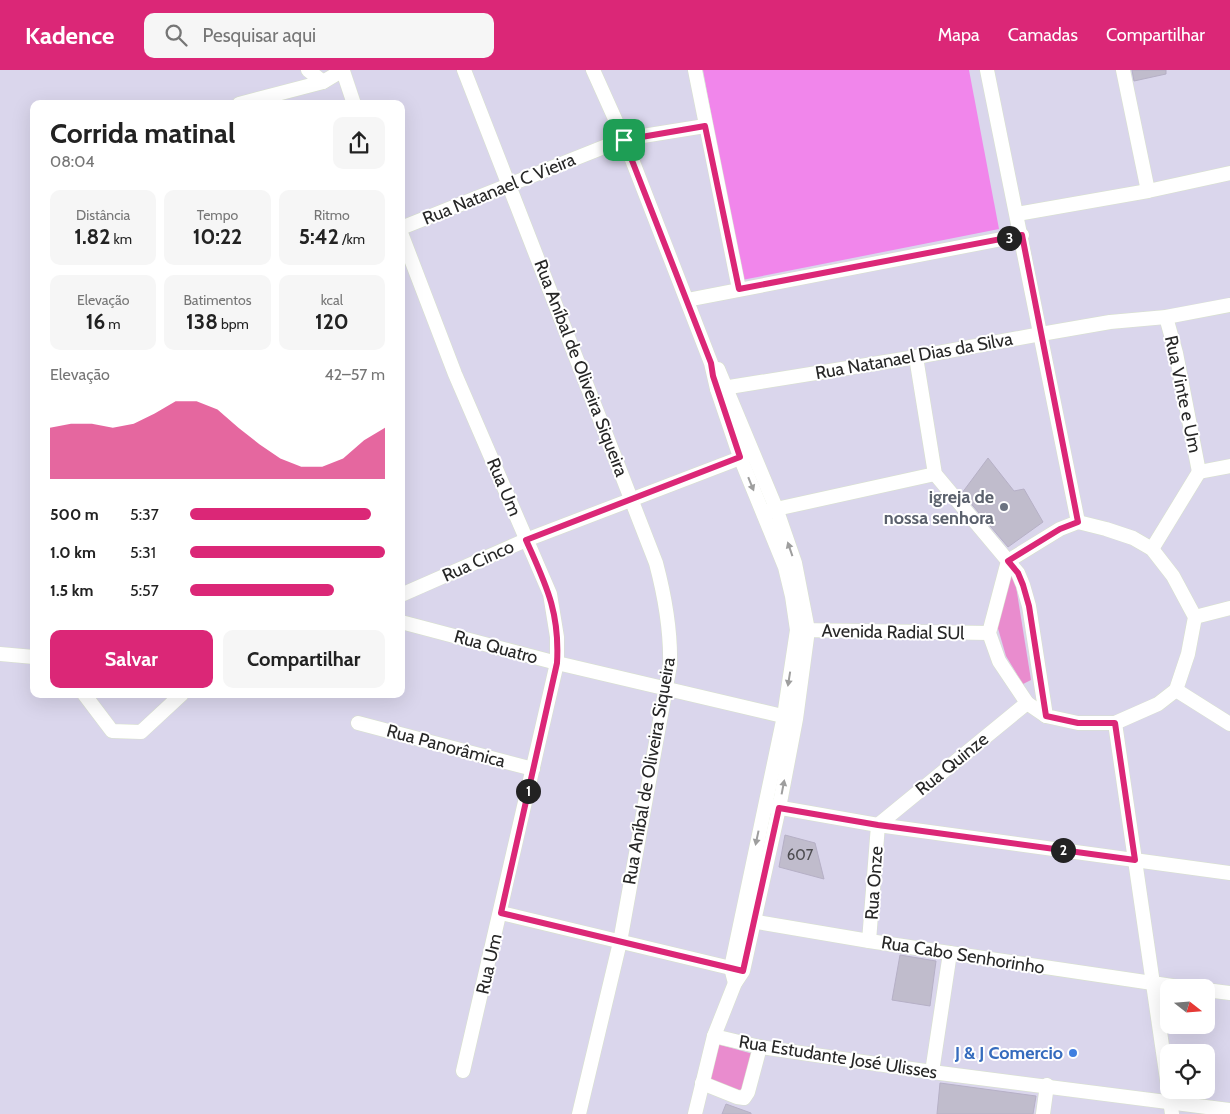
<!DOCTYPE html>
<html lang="pt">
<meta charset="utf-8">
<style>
:root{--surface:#fff;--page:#f6f6f6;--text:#222;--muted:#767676;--accent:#db2777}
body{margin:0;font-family:Cabin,sans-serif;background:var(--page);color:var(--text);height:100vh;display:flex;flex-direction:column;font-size:19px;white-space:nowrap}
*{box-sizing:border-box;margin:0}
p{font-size:16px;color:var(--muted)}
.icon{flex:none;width:28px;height:28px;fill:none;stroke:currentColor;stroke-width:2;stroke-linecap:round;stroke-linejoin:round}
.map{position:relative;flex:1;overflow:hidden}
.side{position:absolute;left:30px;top:30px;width:375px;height:598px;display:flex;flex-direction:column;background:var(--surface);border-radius:10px;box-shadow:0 5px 20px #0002}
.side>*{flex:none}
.needle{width:32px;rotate:107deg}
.buttons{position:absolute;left:1160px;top:909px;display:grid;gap:10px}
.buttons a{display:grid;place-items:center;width:55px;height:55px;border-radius:10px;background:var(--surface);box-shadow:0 5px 20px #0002;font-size:25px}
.pin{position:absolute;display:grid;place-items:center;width:42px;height:42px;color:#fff;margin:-21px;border-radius:10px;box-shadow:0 2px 8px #0006}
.km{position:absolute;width:25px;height:25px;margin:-12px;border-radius:50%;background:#222;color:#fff;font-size:14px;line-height:25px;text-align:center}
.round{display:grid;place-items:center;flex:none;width:52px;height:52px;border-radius:10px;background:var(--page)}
.head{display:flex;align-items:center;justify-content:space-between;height:85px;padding:0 20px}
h1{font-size:28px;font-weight:700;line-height:38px}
.figures{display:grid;grid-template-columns:repeat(3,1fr);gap:8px;height:85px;padding:5px 20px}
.figures div{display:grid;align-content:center;border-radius:10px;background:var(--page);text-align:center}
.figures b{font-size:21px;font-weight:700}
.figures small{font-size:14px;font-weight:400}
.figures p{font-size:14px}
.chart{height:140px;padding:10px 20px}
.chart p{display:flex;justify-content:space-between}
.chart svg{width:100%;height:90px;margin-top:5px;fill:var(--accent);opacity:.7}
.button{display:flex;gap:10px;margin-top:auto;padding:10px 20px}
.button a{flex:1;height:58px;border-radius:10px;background:var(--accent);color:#fff;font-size:20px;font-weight:700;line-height:58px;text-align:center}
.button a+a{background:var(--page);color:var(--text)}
ul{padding:0 20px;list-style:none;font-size:16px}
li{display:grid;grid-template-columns:80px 60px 1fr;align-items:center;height:38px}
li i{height:12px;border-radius:6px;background:var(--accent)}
header{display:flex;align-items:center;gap:30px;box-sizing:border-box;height:70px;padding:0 25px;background:var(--accent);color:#fff}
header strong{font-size:24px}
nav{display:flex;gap:28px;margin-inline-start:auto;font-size:18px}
.search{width:350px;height:45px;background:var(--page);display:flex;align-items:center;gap:12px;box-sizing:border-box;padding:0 18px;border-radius:10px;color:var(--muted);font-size:19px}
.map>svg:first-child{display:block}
</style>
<header>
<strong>Kadence</strong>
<div class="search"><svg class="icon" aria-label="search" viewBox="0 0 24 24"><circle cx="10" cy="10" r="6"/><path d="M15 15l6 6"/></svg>Pesquisar aqui</div>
<nav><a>Mapa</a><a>Camadas</a><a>Compartilhar</a></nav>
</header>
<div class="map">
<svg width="1230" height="1044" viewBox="0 0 1230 1044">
<rect width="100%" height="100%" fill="#dad6ec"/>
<!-- green -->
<g fill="#e98cce">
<polygon points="1014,504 1031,610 1023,614 1006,586 997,555 1011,505"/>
<polygon points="717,974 753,984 743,1024 705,1010"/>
</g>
<!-- pitch -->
<polygon fill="#f186eb" points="703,0 969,0 999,159 742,210"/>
<!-- building -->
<g fill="#c0bccc" stroke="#b6b0c6">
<polygon points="1132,0 1166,0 1166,4 1134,11"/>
<polygon points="988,388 1014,421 1024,419 1043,452 1008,477 962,423"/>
<polygon points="785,765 815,773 824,809 779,797"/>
<polygon points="900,885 936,891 930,936 892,930"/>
<polygon points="940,1013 1036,1026 1033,1044 937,1044"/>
<polygon points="726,1034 751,1043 751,1044 722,1044"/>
</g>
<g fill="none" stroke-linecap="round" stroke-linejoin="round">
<defs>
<g id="minor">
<polyline points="308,0 323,12"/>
<path d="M464,0L656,493C665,527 671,559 670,595L620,872L579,1044"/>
<polyline points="593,0 624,69 711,293 717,319 740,387 785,497 792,526 797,560 784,646 731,898 735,913"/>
<polyline points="695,0 739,219"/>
<polyline points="987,0 1078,452"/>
<polyline points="1123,0 1148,121"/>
<polyline points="343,1 354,34"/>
<polyline points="239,34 323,12 343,0"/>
<polyline points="1017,144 1148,121 1230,103"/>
<polyline points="401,158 624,69 705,56"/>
<polyline points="401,163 455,304 550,524 557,567 557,593 463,1001"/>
<polyline points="687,230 1022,165"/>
<polyline points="1166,247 1176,283 1199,402"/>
<polyline points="916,287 935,404 1008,491 989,563 999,591 1027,633 1046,646"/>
<polyline points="717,319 916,287 1041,264 1110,252 1166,247 1230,235"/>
<polyline points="1199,402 1230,396"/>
<polyline points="767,441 935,404"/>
<polygon points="1078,452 1106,459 1133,468 1152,479 1173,506 1195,547 1188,584 1176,620 1158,634 1115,653 1078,653 1046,646 1029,536 1023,515 1018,503 1008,491 1060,459"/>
<polyline points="1152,479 1199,402"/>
<polyline points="401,525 526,470 748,385"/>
<polyline points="1195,547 1230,538"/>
<polyline points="401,552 557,593 791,648"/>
<polyline points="799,560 989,563"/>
<polyline points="0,584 34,587"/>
<polyline points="1176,620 1230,654"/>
<polyline points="84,624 112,661 141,662 182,624"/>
<polyline points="358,653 533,699"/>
<polyline points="1115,653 1172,1044"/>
<polyline points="770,736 878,755 1230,803"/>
<polyline points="501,843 739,900"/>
<polyline points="745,850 869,871 1186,918"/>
<polyline points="869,871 878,755 1027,633"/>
<polyline points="1206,920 1230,923"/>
<polyline points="714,966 760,977 932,1002 1230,1040"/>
<polyline points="932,1002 950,883"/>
<polyline points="702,1013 737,1027 744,1028 748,1022 760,977"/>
<polyline points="695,1044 714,966 735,913 743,901 779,738 796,649 808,560 795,493 776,438 718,299"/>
<polyline points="1043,1044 1047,1015"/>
</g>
</defs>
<!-- minor casing -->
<use href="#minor" stroke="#d8e2cb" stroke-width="15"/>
<!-- minor -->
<use href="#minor" stroke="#fff" stroke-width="14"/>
</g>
<!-- one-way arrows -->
<defs><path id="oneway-solid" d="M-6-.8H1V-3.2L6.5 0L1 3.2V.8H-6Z" transform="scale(1.25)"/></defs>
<g fill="#9e9e9e">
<use href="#oneway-solid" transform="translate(751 414) rotate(68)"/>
<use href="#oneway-solid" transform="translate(790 479) rotate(-109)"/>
<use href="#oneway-solid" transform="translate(789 609) rotate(99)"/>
<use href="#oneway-solid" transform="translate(783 717) rotate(-79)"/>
<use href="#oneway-solid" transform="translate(757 768) rotate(102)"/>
</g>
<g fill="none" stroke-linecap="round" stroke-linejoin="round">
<defs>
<path id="route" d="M705,56L739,219L1022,165L1078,452L1060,459L1008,491L1018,503L1023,515L1029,536L1046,646L1078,653H1115L1135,790L878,755L779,738L743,901L501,843L557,593C560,542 546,515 526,470L740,387L713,306L711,293L624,70Z"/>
</defs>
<!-- route casing -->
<use href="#route" stroke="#fff" stroke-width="10"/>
<!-- route -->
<use href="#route" stroke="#db2777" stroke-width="6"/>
</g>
<!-- markers -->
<circle fill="#6b7280" stroke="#fff" stroke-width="2" cx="1004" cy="437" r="5"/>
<circle fill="#3f7fe0" stroke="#fff" stroke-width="2" cx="1073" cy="983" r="5"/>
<g text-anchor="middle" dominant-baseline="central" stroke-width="4" stroke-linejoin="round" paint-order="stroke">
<!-- number labels -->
<g font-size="15" fill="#4d4c50">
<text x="800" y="785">607</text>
</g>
<!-- street labels -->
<g font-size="18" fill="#272727" stroke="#fff">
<text transform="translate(499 119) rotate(-22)">Rua Natanael C Vieira</text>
<text transform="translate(914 286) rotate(-10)">Rua Natanael Dias da Silva</text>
<text transform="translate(581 298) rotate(69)">Rua Aníbal de Oliveira Siqueira</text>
<text transform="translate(1183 324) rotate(78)">Rua Vinte e Um</text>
<text transform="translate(504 417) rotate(67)">Rua Um</text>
<text transform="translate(478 491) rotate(-24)">Rua Cinco</text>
<text transform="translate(893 562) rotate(1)">Avenida Radial SUl</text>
<text transform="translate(496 577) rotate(15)">Rua Quatro</text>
<text transform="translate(446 676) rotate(15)">Rua Panorâmica</text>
<text transform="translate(952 694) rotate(-39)">Rua Quinze</text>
<text transform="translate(649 701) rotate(-80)">Rua Aníbal de Oliveira Siqueira</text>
<text transform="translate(874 813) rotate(-86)">Rua Onze</text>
<text transform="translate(963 885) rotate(9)">Rua Cabo Senhorinho</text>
<text transform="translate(489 894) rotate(-77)">Rua Um</text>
<text transform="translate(838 987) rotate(9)">Rua Estudante José Ulisses</text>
</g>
<!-- worship labels -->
<g font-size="18" font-weight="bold" fill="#5b616d" stroke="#fff" text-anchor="end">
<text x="994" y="427">igreja de<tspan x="994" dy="21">nossa senhora</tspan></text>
</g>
<!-- shop labels -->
<g font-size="18" font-weight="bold" fill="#366cbe" stroke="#fff" text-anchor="end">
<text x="1063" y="983">J &amp; J Comercio</text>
</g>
</g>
</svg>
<div class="buttons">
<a><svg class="needle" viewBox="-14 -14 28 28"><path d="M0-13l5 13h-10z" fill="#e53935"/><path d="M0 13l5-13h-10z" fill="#767676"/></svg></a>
<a><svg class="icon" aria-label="locate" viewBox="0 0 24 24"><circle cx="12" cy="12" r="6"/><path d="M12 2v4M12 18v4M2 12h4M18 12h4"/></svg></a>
</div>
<div class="pin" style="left:624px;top:70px;background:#1e9e55"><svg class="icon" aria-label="arrive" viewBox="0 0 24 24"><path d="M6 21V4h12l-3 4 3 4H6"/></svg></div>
<b class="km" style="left:528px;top:721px">1</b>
<b class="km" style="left:1063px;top:780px">2</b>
<b class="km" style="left:1009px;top:168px">3</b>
<section class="side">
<div class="head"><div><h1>Corrida matinal</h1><p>08:04</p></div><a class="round"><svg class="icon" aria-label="share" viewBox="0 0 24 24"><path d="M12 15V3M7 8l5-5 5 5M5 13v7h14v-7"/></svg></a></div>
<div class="figures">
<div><p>Distância</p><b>1.82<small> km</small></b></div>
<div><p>Tempo</p><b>10:22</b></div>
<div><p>Ritmo</p><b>5:42<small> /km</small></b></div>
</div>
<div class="figures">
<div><p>Elevação</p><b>16<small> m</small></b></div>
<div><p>Batimentos</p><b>138<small> bpm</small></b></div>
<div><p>kcal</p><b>120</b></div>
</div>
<div class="chart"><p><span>Elevação</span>42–57 m</p>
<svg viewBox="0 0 160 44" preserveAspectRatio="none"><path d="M0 44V19L10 17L20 17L30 19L40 17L50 12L60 6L70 6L80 10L90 19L100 27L110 34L120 38L130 38L140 34L150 25L160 19V44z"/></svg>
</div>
<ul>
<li><b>500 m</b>5:37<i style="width:93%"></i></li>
<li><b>1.0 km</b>5:31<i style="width:100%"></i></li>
<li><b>1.5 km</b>5:57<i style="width:74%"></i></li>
</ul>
<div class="button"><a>Salvar</a><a>Compartilhar</a></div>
</section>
</div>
